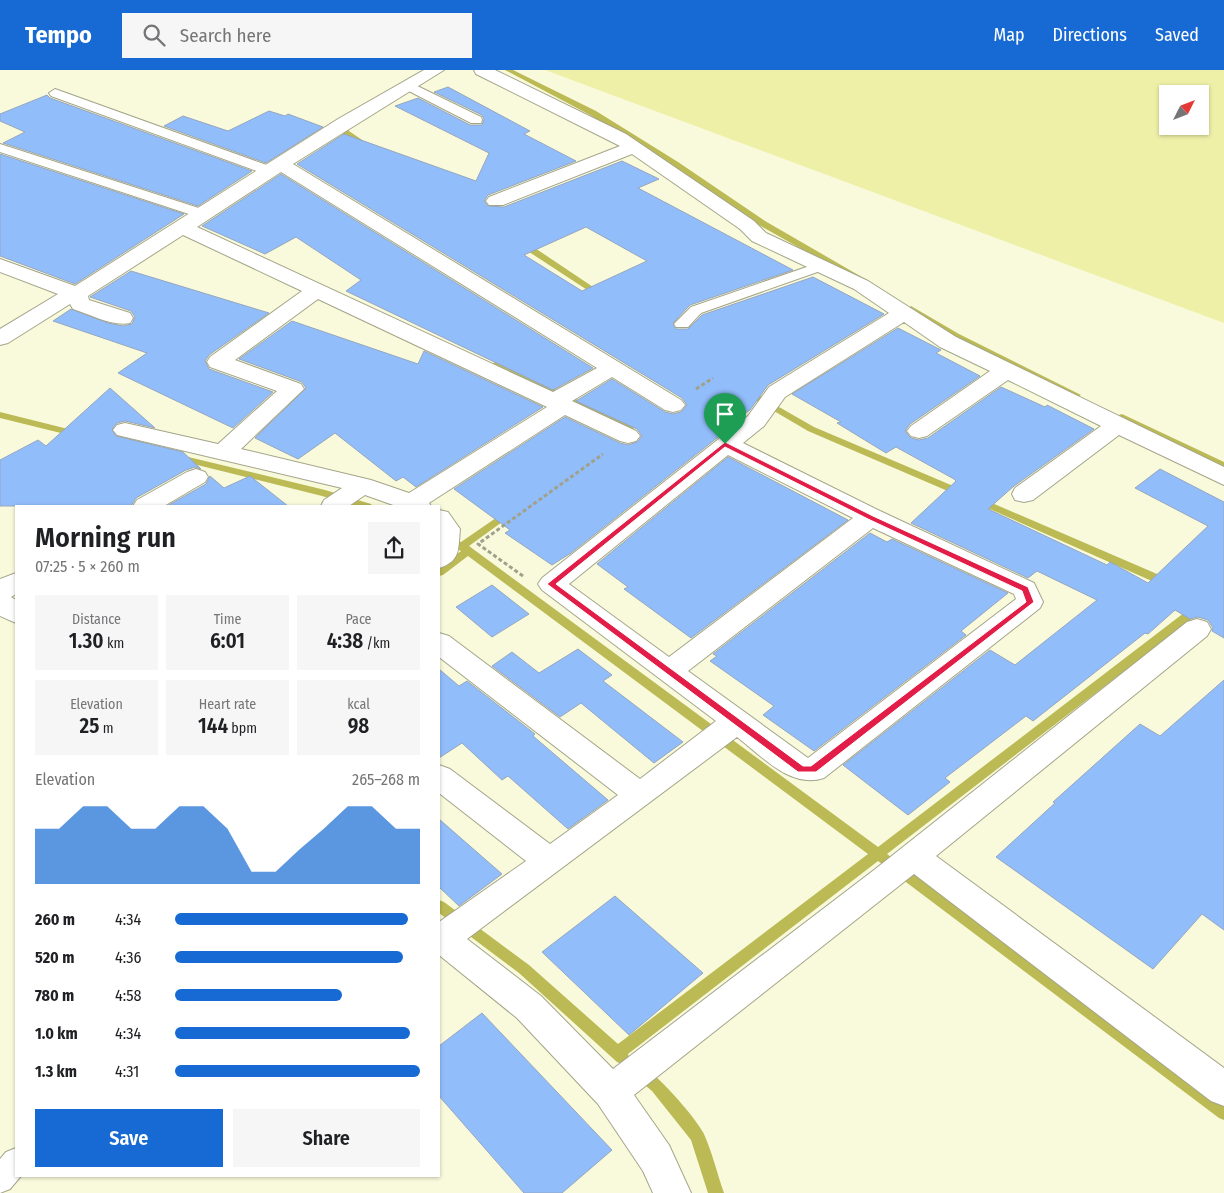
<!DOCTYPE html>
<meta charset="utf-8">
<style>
:root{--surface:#fff;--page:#f6f6f6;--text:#202124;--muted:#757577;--accent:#176ad4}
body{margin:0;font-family:"Fira Sans Condensed",sans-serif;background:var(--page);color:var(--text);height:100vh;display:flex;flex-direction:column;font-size:19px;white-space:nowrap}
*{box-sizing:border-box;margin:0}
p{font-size:16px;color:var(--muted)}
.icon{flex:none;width:28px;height:28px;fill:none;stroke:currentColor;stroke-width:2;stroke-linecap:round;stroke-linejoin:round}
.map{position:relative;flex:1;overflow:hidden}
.drawer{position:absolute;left:15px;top:435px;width:425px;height:672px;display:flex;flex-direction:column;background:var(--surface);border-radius:0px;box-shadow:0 1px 4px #0004}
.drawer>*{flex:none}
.needle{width:32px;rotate:48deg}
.buttons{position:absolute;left:1159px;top:15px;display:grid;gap:10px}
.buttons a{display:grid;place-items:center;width:50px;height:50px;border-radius:0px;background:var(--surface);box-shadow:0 1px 4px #0004;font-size:25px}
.pin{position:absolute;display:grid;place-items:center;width:42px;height:42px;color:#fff;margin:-51px -21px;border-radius:50% 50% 50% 0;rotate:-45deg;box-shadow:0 0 5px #0007}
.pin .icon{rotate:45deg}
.round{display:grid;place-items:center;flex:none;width:52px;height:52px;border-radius:0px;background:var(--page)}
.summary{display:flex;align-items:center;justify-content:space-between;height:85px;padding:0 20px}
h1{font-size:28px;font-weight:600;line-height:38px}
.stats{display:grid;grid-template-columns:repeat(3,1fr);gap:8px;height:85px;padding:5px 20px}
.stats div{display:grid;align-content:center;border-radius:0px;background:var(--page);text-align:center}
.stats b{font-size:21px;font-weight:600}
.stats small{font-size:14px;font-weight:400}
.stats p{font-size:14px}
.chart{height:140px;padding:10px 20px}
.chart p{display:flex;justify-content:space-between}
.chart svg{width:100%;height:90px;margin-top:5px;fill:var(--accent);opacity:.7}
.primary-button{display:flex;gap:10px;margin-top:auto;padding:10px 20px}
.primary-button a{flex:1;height:58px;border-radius:0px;background:var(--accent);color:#fff;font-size:20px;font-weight:600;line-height:58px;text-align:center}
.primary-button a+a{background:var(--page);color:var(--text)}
ul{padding:0 20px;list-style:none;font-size:16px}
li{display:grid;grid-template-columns:80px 60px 1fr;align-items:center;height:38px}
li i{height:12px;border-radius:6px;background:var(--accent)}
header{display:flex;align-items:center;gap:30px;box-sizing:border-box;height:70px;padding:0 25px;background:var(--accent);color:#fff}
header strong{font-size:24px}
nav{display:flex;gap:28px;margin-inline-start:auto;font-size:18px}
.search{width:350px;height:45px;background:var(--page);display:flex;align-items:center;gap:12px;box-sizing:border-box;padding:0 18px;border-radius:0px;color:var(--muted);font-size:19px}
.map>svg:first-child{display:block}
</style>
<header>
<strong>Tempo</strong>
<div class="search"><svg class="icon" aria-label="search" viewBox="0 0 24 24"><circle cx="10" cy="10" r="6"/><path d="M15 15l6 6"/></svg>Search here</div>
<nav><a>Map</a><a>Directions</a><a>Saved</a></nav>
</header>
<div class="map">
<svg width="1224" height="1123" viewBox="0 0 1224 1123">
<rect width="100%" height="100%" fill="#f9fadc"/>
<!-- green -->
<path fill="#eef0a7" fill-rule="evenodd" d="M545,0H1224V253ZM1168,24H1200V56H1168Z"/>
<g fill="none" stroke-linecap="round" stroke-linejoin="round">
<!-- stream -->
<g fill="#bbba55" fill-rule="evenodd">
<polygon points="505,0 513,0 596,41 678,92 765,151 867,210 863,213 860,212 759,155 672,96 590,45"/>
<polygon points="343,58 349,58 349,61 371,76 364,78 341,63 340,61"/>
<polygon points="517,170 523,170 605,225 601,228 598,227 517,174"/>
<polygon points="911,236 959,264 1081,325 1076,328 1073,327 953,268 908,241 907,239"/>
<polygon points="495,292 633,355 635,357 633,359 627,359 492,297 490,295"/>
<polygon points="746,318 814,357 965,421 966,423 965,425 957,425 808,361 743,323 741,321"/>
<polygon points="0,342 80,362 82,364 77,367 0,348"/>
<polygon points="1122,344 1224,392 1224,399 1119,349 1119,345"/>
<polygon points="180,385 325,420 371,434 372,436 357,436 322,426 177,390 175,388 177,386"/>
<polygon points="978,427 1171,510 1172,513 1167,517 1163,516 974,432 973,430"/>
<polygon points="509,439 513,440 514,442 513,444 469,476 878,777 1193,536 1201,536 1203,539 1201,542 887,784 1224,1034 1224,1050 1219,1048 878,791 628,984 629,987 627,992 622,994 617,992 519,903 439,843 439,830 444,832 529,895 618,974 868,784 468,486 443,505 439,506 439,497 461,481 439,470 439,463 461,472"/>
<path d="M640,995C655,1001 696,1048 704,1064C712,1082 717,1103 724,1123H708L691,1070L652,1021L635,1007L633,1002L635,997Z"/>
</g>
</g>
<!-- building -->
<g fill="#92bdfb" stroke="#95a6be" fill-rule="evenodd">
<path d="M448,17L530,61L524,64L576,91L488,125L484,131L488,136L504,137L622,91L659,109L638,118L793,200L690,235L673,253L676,259H688L702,245L813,207L884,244L768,315L750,340L722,358L727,360L571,483L552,495L505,463L510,460L454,419L565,347L620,373L628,375L637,372L642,366L637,359L576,331L612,309L665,342L673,344L681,342L687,335L682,328L297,94L344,64L476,111L489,83L395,36L418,28L470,55H482L484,49L482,45L434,22ZM586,157L647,191L582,221L524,185Z"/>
<polygon points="47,25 50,28 252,101 198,136 3,73 25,62 0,51 0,44"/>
<polygon points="269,41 285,46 288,44 323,57 266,93 164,56 183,46 228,61"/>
<polygon points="0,84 184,144 75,214 0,186"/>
<polygon points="281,104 593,298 553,320 346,221 361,210 296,167 265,184 202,156"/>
<polygon points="131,201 269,243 209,285 205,291 209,299 273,322 233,358 118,303 147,283 53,251 71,239 108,253 123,256 132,254 135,247 131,241 90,227"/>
<polygon points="292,251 418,294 424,281 543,337 416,417 403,407 396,411 335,363 298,389 255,368 306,318 302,312 239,289"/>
<polygon points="898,258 941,280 936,283 980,306 910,354 905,361 911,368 919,370 928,368 1001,317 1045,337 1047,335 1094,359 1014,416 988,439 1107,495 1110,492 1148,513 1208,456 1135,418 1160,399 1224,432 1224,568 1212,561 1213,558 1208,550 1198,547 1190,549 1175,540 1148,564 1145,563 1033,651 1026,646 945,708 950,712 908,745 843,695 990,580 1015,595 1097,530 1037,501 1028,508 911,453 956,411 954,409 896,377 886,383 837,353 841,352 792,324"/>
<polygon points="110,318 155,358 125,351 117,353 112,359 116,366 183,382 201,399 195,397 186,400 136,428 131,436 0,436 0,390 38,370 46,376"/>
<polygon points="728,387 848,450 691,568 624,519 628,517 597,494"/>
<polygon points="210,406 224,418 250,406 288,436 167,436 206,414"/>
<polygon points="870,463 887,472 892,469 1008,523 961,561 966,565 814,681 763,645 774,636 710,591 717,586 713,584"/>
<polygon points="492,515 529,544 492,567 456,537"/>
<polygon points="578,579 612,605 603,611 683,672 654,693 581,633 560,647 492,596 512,582 539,603"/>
<polygon points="439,599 459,616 467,611 535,664 533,666 608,730 568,759 508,706 502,710 462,673 439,688"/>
<polygon points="1224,610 1224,860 1202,844 1153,899 996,787 1055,733 1053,732 1140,654 1160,666"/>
<polygon points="439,749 502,804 459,836 439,817"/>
<polygon points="615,826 703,903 629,965 542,882"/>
<polygon points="482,943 612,1080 562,1123 524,1123 439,1026 439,976"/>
</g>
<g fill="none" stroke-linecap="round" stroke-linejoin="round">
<defs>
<g id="service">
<polygon points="409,12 481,47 482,50 481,53 471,53 405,19 403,16"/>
<polygon points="55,19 275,98 277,101 275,104 265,104 51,26 49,23"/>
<polygon points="0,74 208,141 210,144 208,147 198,147 0,82"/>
<polygon points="821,192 826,193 828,196 826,199 701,243 688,257 676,257 674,254 691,237"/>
<polygon points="16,1078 16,1106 21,1106 10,1119 0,1123 0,1089 6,1082"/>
</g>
<g id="minor">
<path d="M424,0H444L293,94L681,330L685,335L681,340L673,342L665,340L612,307L572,331L636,361L640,366L636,371L628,373L620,371L565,345L429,433L431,436H396L365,425L349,436H321L324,430L342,418L117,365L113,360L117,355L125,353L218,374L277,321L210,297L207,292L210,287L302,221L183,165L88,226L89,230L130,243L133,248L130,253C112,257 90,244 73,239L70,234L8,273L0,275V259L58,224L0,202V189L75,216L338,49ZM281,102L597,298L553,322L197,157ZM318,229L547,337L409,423L371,410L241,379L304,319L301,314L235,290Z"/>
<path d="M474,0H495L626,64L754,151L766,163L868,211L956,267L1224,397V415L1119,365L1033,430L1024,432L1015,430L1012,424L1015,418L1101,356L1008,310L927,366L919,368L911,366L907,361L911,356L990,301L940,277L904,252L785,327L764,356L743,373L880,441L1034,513L1043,532L1040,538L824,708C790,719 762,686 737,667L467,869L541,926L613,999L874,800L1187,552L1197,549L1207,552L1211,559L1207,566L936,786L1224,998V1036L1211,1031L914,804L634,1025L669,1075L691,1123H653L643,1101L598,1034L517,948L439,885V852L526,791L439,723V695L450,699L550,774L618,725L439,587V563L449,566L640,709L716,651L542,520L538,514L542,508L748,346L769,317L889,243L854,219L752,171L740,159L632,84L503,135H489L486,131L489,127L620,76L476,4ZM728,385L853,448L669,587L569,514ZM873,458L1014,524L1016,529L808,688L688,601Z"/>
<polygon points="196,399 205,402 208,407 205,412 164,436 133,436 137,430 187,402"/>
<path d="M439,440L448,442L460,459C458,479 461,491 439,498Z"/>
<polygon points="16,503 16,524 11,527 16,530 16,553 0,546 0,509"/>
</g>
</defs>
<!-- service casing -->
<use href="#service" stroke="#a4a589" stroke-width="2"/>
<!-- minor casing -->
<use href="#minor" stroke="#a4a589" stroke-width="2"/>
<!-- path -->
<g stroke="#a0a18b" stroke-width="3" stroke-dasharray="4 2.5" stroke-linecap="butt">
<polyline points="696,319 713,308"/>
<polyline points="523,506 478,474 603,384"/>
</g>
<!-- service -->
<use href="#service" fill="#fff" fill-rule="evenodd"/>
<!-- minor -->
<use href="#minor" fill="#fff" fill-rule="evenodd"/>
</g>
<!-- route -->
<path fill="#e11d48" stroke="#fff" fill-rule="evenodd" d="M725,372L873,446L1028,517L1034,532L816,702H798L547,514ZM725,377L868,449L1022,521L1026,532L811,696H803L556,514Z"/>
</svg>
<div class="buttons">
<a><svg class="needle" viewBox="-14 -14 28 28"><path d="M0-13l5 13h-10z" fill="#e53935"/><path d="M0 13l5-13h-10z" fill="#757577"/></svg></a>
</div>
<div class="pin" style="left:725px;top:374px;background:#1e9e55"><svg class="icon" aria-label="arrive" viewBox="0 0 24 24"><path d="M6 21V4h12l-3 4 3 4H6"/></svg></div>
<section class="drawer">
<div class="summary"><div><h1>Morning run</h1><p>07:25 · 5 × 260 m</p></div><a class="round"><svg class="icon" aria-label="share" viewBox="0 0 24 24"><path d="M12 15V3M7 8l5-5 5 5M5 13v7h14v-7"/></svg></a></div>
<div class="stats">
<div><p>Distance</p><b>1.30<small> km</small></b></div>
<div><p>Time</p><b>6:01</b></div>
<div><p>Pace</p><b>4:38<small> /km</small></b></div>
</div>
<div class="stats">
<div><p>Elevation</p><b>25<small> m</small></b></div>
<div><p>Heart rate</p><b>144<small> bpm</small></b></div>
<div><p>kcal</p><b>98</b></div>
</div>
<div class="chart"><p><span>Elevation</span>265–268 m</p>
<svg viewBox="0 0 160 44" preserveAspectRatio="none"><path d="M0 44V17L10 17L20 6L30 6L40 17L50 17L60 6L70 6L80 17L90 38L100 38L110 27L120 17L130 6L140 6L150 17L160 17V44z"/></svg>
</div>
<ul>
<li><b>260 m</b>4:34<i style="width:95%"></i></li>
<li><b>520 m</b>4:36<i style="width:93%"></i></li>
<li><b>780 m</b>4:58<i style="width:68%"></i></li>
<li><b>1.0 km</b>4:34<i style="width:96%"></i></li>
<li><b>1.3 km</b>4:31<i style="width:100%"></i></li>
</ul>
<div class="primary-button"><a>Save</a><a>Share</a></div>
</section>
</div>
